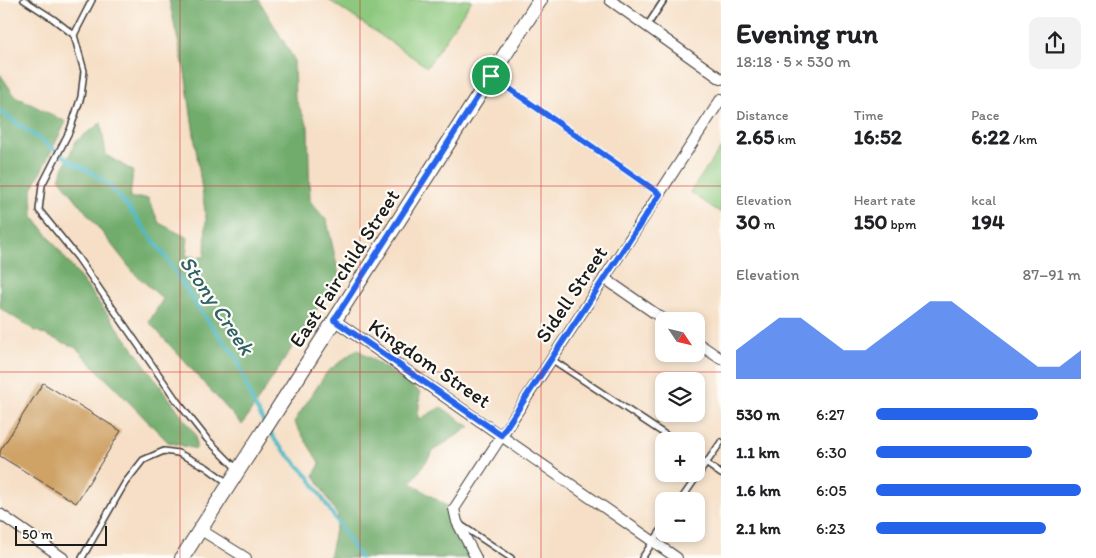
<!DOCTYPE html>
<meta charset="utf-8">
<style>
:root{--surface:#fff;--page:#f2f2f2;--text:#202124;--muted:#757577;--accent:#2563eb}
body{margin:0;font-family:Itim,sans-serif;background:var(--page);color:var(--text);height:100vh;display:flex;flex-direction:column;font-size:19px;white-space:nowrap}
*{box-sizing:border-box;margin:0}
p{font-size:16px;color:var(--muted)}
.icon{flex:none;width:28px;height:28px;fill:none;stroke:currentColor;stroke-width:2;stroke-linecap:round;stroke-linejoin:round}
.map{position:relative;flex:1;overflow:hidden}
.panel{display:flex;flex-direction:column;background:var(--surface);width:375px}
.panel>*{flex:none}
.needle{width:32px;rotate:125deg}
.buttons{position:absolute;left:655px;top:312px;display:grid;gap:10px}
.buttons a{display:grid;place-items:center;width:50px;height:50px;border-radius:10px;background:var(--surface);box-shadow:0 2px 8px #0003;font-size:25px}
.scale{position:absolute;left:15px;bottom:12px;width:92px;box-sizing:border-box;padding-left:5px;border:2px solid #1c1c1c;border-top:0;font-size:14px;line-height:18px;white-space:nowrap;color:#1c1c1c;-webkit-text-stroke:4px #fdfcf7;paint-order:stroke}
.pin{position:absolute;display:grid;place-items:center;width:42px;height:42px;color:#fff;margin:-21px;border:2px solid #fff;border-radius:50%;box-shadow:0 1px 5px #0007}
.round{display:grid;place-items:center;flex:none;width:52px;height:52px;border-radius:10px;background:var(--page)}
.summary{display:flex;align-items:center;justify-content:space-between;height:85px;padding:0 15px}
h1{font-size:28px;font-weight:700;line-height:38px}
.stats{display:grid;grid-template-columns:repeat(3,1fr);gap:8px;height:85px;padding:5px 15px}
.stats div{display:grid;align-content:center}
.stats b{font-size:21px;font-weight:700}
.stats small{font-size:14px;font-weight:400}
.stats p{font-size:14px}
.chart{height:140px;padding:10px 15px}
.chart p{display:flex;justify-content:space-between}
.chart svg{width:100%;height:90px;margin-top:5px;fill:var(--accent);opacity:.7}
ul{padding:0 15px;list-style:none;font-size:16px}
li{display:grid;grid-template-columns:80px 60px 1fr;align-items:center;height:38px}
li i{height:12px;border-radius:6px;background:var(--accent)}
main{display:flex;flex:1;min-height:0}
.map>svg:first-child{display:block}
</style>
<main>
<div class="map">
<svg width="721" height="558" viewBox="0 0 721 558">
<rect width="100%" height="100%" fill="#fdfcf7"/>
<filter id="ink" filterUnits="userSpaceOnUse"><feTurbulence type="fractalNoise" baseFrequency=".02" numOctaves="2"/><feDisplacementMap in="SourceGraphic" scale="10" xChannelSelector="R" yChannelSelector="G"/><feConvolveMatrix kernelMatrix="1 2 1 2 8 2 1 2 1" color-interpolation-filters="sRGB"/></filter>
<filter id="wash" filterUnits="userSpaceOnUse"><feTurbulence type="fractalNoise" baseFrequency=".0096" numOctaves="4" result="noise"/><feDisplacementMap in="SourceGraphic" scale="20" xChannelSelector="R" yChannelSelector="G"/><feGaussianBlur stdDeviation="1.12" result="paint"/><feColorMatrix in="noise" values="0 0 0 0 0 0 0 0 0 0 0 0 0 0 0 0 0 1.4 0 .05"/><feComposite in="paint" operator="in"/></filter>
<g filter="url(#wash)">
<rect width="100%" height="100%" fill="#f6dfc6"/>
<!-- green -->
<g fill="#8cc87d" stroke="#54724c">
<polygon points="329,0 472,0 427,67"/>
<polygon points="721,148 721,213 690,192"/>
</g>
<!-- forest -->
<g fill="#71ac6c" stroke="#466444">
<polygon points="169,0 259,0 294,59 295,98 308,126 310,201 327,221 339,275 242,425 149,322 163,299 134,273 59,178 76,141 101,123 106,155 133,171 130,198 148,198 159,223 188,238 186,256 205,257 206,218 185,72"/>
<polygon points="0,74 15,96 66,122 32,189 33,216 113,321 196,435 196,449 168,442 76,348 34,330 0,308"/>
<polygon points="357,349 420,392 418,420 441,407 470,427 434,450 411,483 451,509 475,558 329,558 338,516 314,475 320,464 294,422 327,372"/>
</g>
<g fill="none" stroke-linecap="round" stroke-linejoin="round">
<!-- stream -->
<g stroke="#47b5c2" stroke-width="4">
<polyline points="0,111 72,162 94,174 109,185 128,207 165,256 203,315 237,358 253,403 265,424"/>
<polyline points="269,430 277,443 309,477 360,558"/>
</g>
</g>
<g id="blocks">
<!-- building -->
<polygon fill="#cfa266" points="43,383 121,431 76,503 0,456 0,451"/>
</g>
</g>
<g filter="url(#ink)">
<use href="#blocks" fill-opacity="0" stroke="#3d3936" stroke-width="1"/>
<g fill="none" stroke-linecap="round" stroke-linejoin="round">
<defs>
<g id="lane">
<polyline points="24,0 52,18 74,35 84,71 81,97 70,130 42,185 39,210 78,258 177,401 207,439 237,469"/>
<polyline points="647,26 664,0"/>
<polyline points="74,35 92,0"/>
<polyline points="492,77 660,194"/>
<polyline points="551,359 675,441"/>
<polyline points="696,456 721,474"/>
<polyline points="680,501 721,442"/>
<polyline points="461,525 511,558"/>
<polyline points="82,558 125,483 143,460 164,451 178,453 206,467 228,483"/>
<polyline points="642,558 664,526"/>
</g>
<g id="street">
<polyline points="610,0 721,79"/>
<polyline points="604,278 666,321"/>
<polyline points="334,320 677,558"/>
<polyline points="696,342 721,359"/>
<polyline points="0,514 63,558"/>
<polyline points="201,530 246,558"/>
<polyline points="476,558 457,522 454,509 721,99"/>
</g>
<polyline id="secondary" points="182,558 540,0"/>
</defs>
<!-- lane casing -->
<use href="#lane" stroke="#3d3936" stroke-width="8"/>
<!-- street casing -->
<use href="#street" stroke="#3d3936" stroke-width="12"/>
<!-- secondary casing -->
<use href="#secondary" stroke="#3d3936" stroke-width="16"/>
<!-- lane -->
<use href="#lane" stroke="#fff" stroke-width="5"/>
<!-- street -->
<use href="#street" stroke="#fff" stroke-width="10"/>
<!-- secondary -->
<use href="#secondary" stroke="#fff" stroke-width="14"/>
</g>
</g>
<g fill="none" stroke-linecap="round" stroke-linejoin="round" filter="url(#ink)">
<defs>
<polygon id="route" points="491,76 660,194 501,435 334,320"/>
</defs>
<!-- route casing -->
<use href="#route" stroke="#fff" stroke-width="10"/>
<!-- route -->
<use href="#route" stroke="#2563eb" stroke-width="6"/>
</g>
<!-- grid -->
<path fill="none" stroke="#d62828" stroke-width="1" stroke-opacity="0.55" d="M180,0V558M360,0V558M541,0V558M0,186H721M0,372H721"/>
<g text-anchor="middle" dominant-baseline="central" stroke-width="4.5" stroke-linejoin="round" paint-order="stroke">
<!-- street labels -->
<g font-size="21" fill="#1c1c1c" stroke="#fdfcf7">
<text transform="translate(344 268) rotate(-57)">East Fairchild Street</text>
<text transform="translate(571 294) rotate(-56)">Sidell Street</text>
<text transform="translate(430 363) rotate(34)">Kingdom Street</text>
</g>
<!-- water labels -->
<g font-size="22" font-style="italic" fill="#2f6167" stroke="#fdfcf7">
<text transform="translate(217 305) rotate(56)">Stony Creek</text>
</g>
</g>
</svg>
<div class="buttons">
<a><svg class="needle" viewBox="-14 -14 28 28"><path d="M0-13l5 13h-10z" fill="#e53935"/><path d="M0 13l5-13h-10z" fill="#757577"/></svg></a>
<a><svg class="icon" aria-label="layers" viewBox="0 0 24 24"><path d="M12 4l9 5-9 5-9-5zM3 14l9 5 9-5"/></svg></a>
<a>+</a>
<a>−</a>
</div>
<div class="scale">50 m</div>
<div class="pin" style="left:491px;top:76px;background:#1e9e55"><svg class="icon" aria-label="arrive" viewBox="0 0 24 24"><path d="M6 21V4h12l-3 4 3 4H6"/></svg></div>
</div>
<section class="panel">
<div class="summary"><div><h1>Evening run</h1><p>18:18 · 5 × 530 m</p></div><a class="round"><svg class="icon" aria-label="share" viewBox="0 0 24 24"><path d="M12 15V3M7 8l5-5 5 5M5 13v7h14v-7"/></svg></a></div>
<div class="stats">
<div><p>Distance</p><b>2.65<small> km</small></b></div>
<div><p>Time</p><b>16:52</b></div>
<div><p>Pace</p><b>6:22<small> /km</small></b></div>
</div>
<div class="stats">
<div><p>Elevation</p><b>30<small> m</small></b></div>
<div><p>Heart rate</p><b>150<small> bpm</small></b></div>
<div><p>kcal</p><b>194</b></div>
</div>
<div class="chart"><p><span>Elevation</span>87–91 m</p>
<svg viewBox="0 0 160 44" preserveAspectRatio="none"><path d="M0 44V30L10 22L20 14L30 14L40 22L50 30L60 30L70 22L80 14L90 6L100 6L110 14L120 22L130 30L140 38L150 38L160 30V44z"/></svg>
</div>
<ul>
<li><b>530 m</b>6:27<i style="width:79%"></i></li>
<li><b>1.1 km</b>6:30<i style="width:76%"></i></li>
<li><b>1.6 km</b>6:05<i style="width:100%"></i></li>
<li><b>2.1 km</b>6:23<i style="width:83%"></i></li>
</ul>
</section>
</main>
